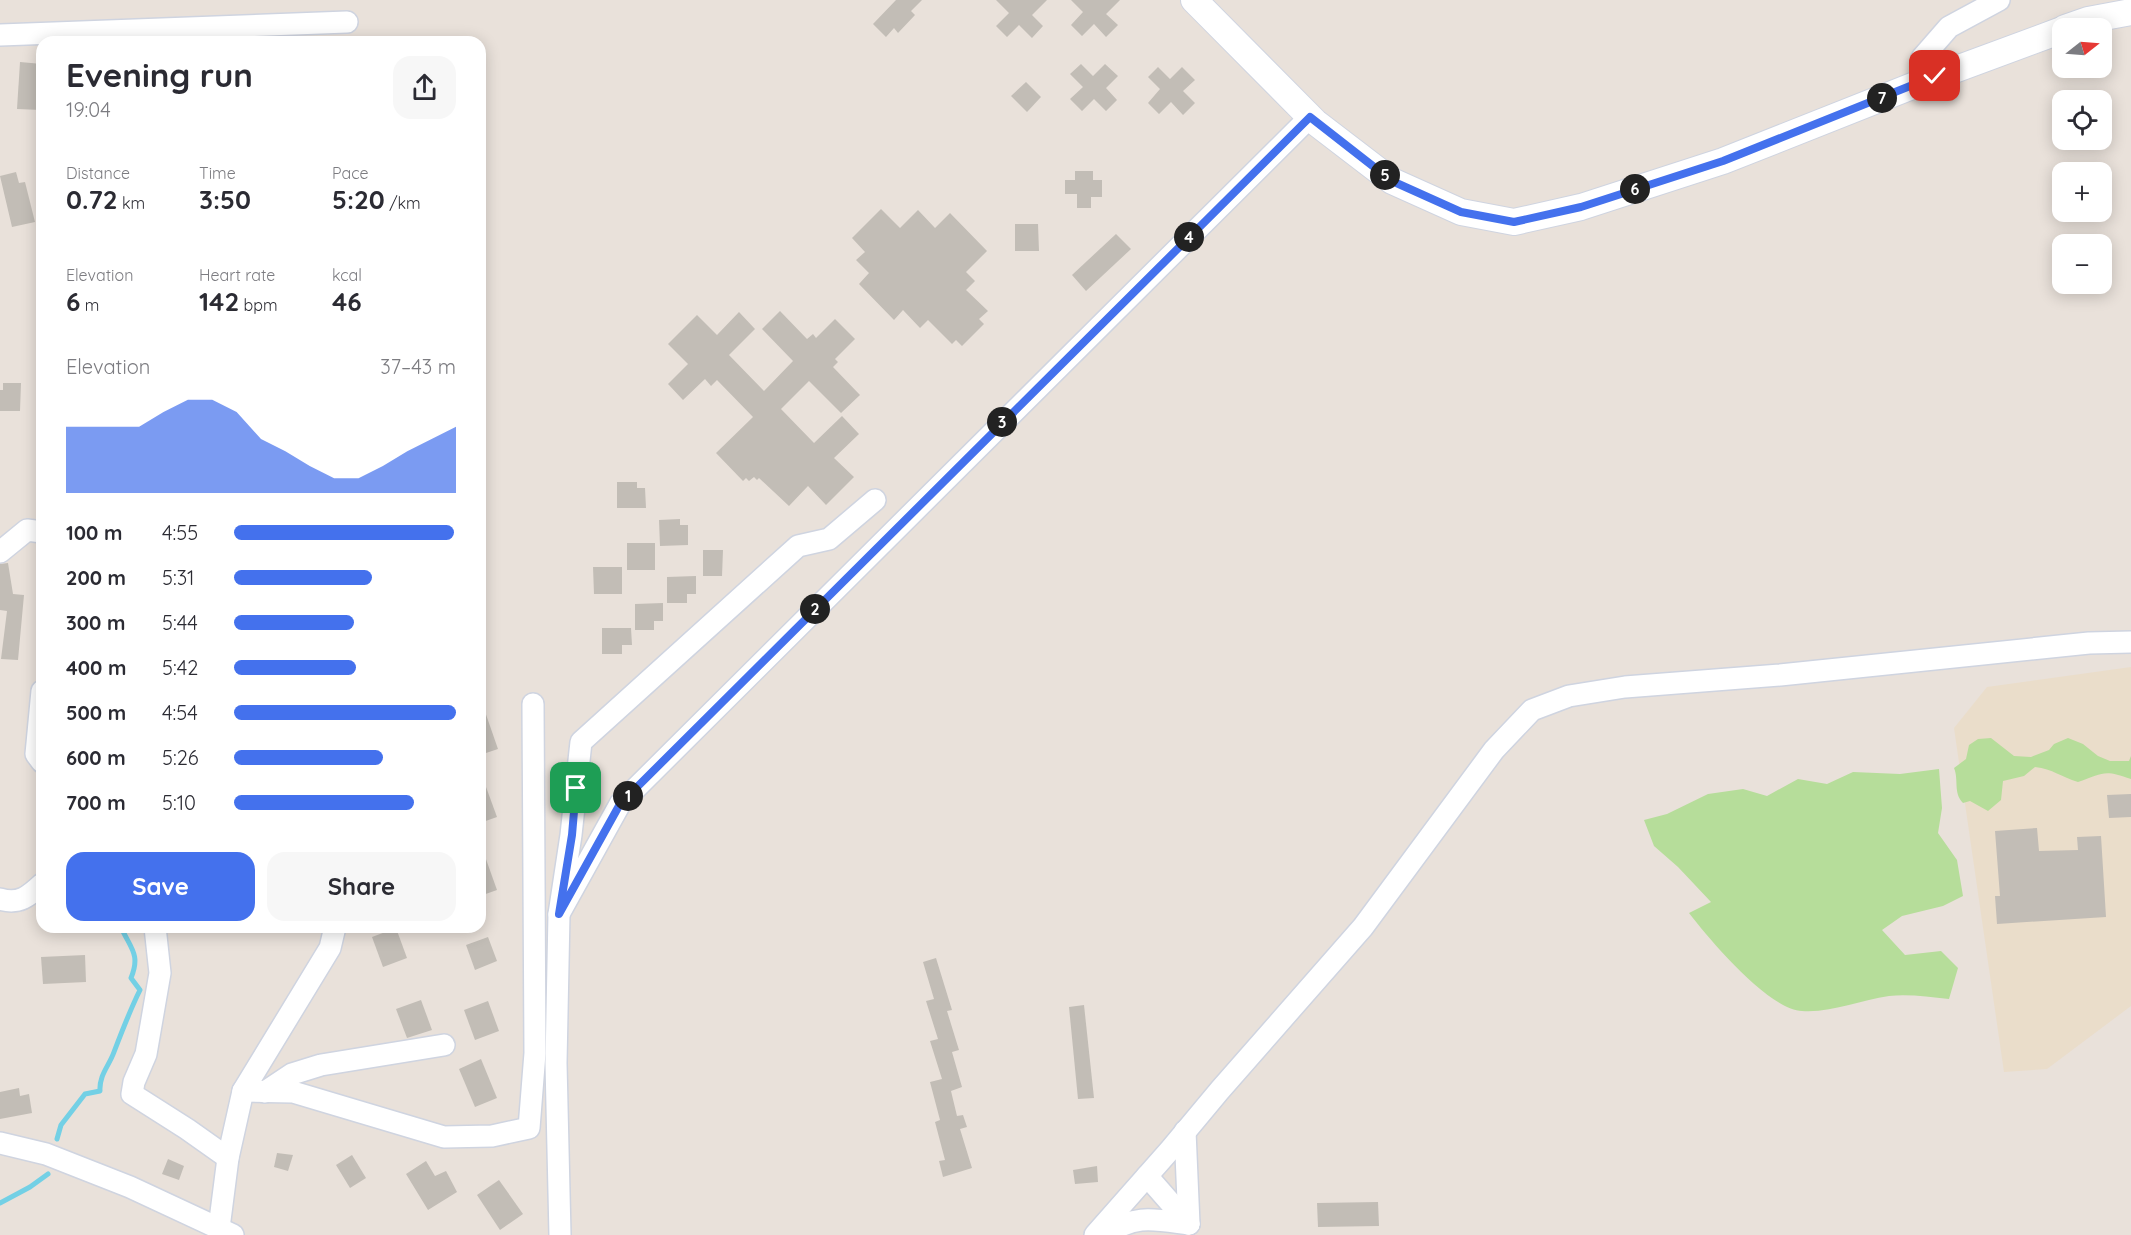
<!DOCTYPE html>
<meta charset="utf-8">
<style>
:root{--surface:#fff;--page:#f7f7f7;--text:#2b2b33;--muted:#7c7c81;--accent:#4471ed}
body{margin:0;font-family:Quicksand,sans-serif;background:var(--page);color:var(--text);height:100vh;display:flex;flex-direction:column;font-size:22px;white-space:nowrap}
*{box-sizing:border-box;margin:0}
p{font-size:20px;color:var(--muted)}
.icon{flex:none;width:33px;height:33px;fill:none;stroke:currentColor;stroke-width:2;stroke-linecap:round;stroke-linejoin:round}
.map{position:relative;flex:1;overflow:hidden}
.side{position:absolute;left:36px;top:36px;width:450px;height:897px;display:flex;flex-direction:column;background:var(--surface);border-radius:18px;box-shadow:0 3px 15px #0003}
.side>*{flex:none}
.needle{width:39px;rotate:73deg}
.buttons{position:absolute;left:2052px;top:18px;display:grid;gap:12px}
.buttons a{display:grid;place-items:center;width:60px;height:60px;border-radius:12px;background:var(--surface);box-shadow:0 3px 15px #0003;font-size:30px}
.pin{position:absolute;display:grid;place-items:center;width:51px;height:51px;color:#fff;margin:-26px;border-radius:12px;box-shadow:0 3px 9px #0006}
.km{position:absolute;width:30px;height:30px;margin:-15px;border-radius:50%;background:#222;color:#fff;font-size:16px;line-height:30px;text-align:center}
.round{display:grid;place-items:center;flex:none;width:63px;height:63px;border-radius:18px;background:var(--page)}
.head{display:flex;align-items:center;justify-content:space-between;height:102px;padding:0 30px}
h1{font-size:33px;font-weight:700;line-height:45px}
.figures{display:grid;grid-template-columns:repeat(3,1fr);gap:9px;height:102px;padding:6px 30px}
.figures div{display:grid;align-content:center}
.figures b{font-size:26px;font-weight:700}
.figures small{font-size:16px;font-weight:400}
.figures p{font-size:16px}
.chart{height:168px;padding:12px 30px}
.chart p{display:flex;justify-content:space-between}
.chart svg{width:100%;height:108px;margin-top:6px;fill:var(--accent);opacity:.7}
.primary-button{display:flex;gap:12px;margin-top:auto;padding:12px 30px}
.primary-button a{flex:1;height:69px;border-radius:18px;background:var(--accent);color:#fff;font-size:24px;font-weight:700;line-height:69px;text-align:center}
.primary-button a+a{background:var(--page);color:var(--text)}
ul{padding:0 30px;list-style:none;font-size:20px}
li{display:grid;grid-template-columns:96px 72px 1fr;align-items:center;height:45px}
li i{height:15px;border-radius:8px;background:var(--accent)}
.map>svg:first-child{display:block}
</style>
<div class="map">
<svg width="2131" height="1235" viewBox="0 0 2131 1235">
<rect width="100%" height="100%" fill="#e9e1da"/>
<!-- education -->
<polygon fill="#eaddca" points="2131,667 2131,1006 2047,1069 2004,1072 1954,728 1987,687"/>
<!-- green -->
<g fill="#b6dd9a">
<path d="M1991,738L2014,756L2031,757L2049,750L2054,744L2068,738L2083,744L2098,756L2110,761H2129L2131,756V779C2104,769 2103,773 2078,782C2061,777 2053,769 2035,767L2024,776L2003,781L2001,800L1988,811L1970,801L1963,803C1953,793 1959,780 1954,768L1966,759L1969,745L1978,739Z"/>
<path d="M1939,769L1942,808L1938,833L1957,860L1963,896L1943,906L1902,916L1882,930L1905,955L1941,951L1958,968L1949,999C1929,997 1909,994 1889,996C1860,1000 1832,1013 1802,1011C1769,1010 1709,939 1689,913L1711,902L1678,867L1654,846L1644,820L1667,814L1708,794L1743,789L1767,796L1798,779L1827,784L1853,772L1900,774Z"/>
</g>
<g fill="none" stroke-linecap="round" stroke-linejoin="round">
<!-- stream -->
<g stroke="#73d0e5" stroke-width="5">
<path d="M57,1139L61,1125L85,1094L100,1091C99,1075 109,1066 114,1052C122,1031 130,1010 140,990L131,978C141,954 130,948 121,927"/>
<polyline points="0,1203 30,1187 48,1174"/>
</g>
</g>
<!-- building -->
<g fill="#c2bdb6">
<polygon points="896,0 922,0 911,11 915,15 898,33 894,28 886,37 873,24"/>
<polygon points="996,0 1047,0 1032,15 1043,26 1032,38 1019,25 1007,37 996,26 1009,13"/>
<polygon points="1071,0 1120,0 1106,14 1118,25 1106,37 1094,24 1082,36 1071,25 1083,12"/>
<polygon points="20,62 42,64 41,110 17,109"/>
<polygon points="1081,64 1093,76 1105,64 1118,76 1106,88 1117,100 1106,111 1094,99 1082,111 1070,99 1083,87 1070,74"/>
<polygon points="1158,67 1170,79 1182,67 1195,80 1183,91 1195,103 1183,115 1171,102 1159,114 1148,103 1160,89 1148,77"/>
<polygon points="1026,82 1041,97 1027,112 1011,96"/>
<polygon points="1075,171 1093,171 1093,180 1102,180 1102,197 1091,197 1091,208 1077,208 1077,194 1065,194 1065,180 1075,180"/>
<polygon points="16,172 19,183 25,182 35,222 12,227 0,176"/>
<polygon points="881,209 900,228 918,210 935,228 950,213 987,251 966,272 975,281 966,290 988,311 979,319 984,324 962,346 956,340 952,344 928,320 920,328 903,310 894,320 859,284 869,273 856,260 865,252 852,238"/>
<polygon points="1015,224 1038,224 1039,251 1015,251"/>
<polygon points="1116,234 1131,249 1086,291 1072,275"/>
<polygon points="780,311 807,339 813,334 816,338 835,319 855,339 835,359 838,362 833,367 860,395 841,413 809,381 781,409 814,443 842,416 859,434 834,458 854,477 826,505 808,486 789,506 759,478 757,480 754,477 749,481 746,478 743,481 716,453 753,417 717,380 711,386 705,379 683,400 668,384 688,364 668,344 697,315 717,335 739,312 755,329 729,355 764,391 793,361 762,329"/>
<polygon points="3,383 21,383 20,411 0,411 0,390 3,390"/>
<polygon points="617,482 637,482 637,488 645,488 646,508 617,508"/>
<polygon points="680,519 680,525 688,525 688,545 660,546 659,520"/>
<rect x="627" y="543" width="28" height="27"/>
<polygon points="703,550 723,550 722,576 703,576"/>
<polygon points="8,563 13,594 24,595 18,660 1,659 7,611 0,610 0,564"/>
<polygon points="593,567 622,567 622,594 594,594"/>
<polygon points="696,576 696,594 687,594 687,603 667,603 667,577"/>
<polygon points="663,603 663,621 654,621 654,630 635,630 635,604"/>
<polygon points="602,628 631,628 632,645 622,645 622,654 602,654"/>
<polygon points="482,703 498,749 480,755 480,704"/>
<polygon points="480,776 482,776 497,817 480,823"/>
<polygon points="2131,794 2131,817 2109,818 2107,795"/>
<polygon points="2037,828 2039,851 2078,850 2077,837 2101,836 2106,917 1997,924 1995,896 2000,896 1995,831"/>
<polygon points="482,848 497,890 480,896 480,849"/>
<polygon points="396,928 407,958 383,967 372,937"/>
<polygon points="488,937 497,961 475,970 466,945"/>
<polygon points="85,955 86,982 43,984 41,957"/>
<polygon points="936,958 952,1010 947,1011 959,1050 952,1052 962,1087 951,1091 957,1116 963,1115 967,1127 960,1129 972,1168 943,1177 939,1161 945,1160 935,1122 940,1120 930,1082 942,1079 930,1041 938,1039 926,1001 934,999 923,962"/>
<polygon points="421,1000 432,1030 407,1038 396,1009"/>
<polygon points="488,1001 499,1031 475,1040 464,1010"/>
<polygon points="1084,1005 1094,1098 1078,1099 1069,1007"/>
<polygon points="481,1059 497,1098 475,1107 459,1069"/>
<polygon points="19,1088 20,1096 29,1094 32,1113 0,1119 0,1092"/>
<polygon points="277,1153 293,1155 288,1171 274,1167"/>
<polygon points="352,1155 366,1178 350,1188 336,1165"/>
<polygon points="168,1159 184,1166 179,1180 162,1174"/>
<polygon points="426,1161 435,1176 446,1171 457,1192 428,1210 406,1174"/>
<polygon points="1097,1166 1098,1182 1075,1184 1073,1170"/>
<polygon points="499,1180 523,1214 500,1230 477,1195"/>
<polygon points="1378,1202 1379,1226 1318,1227 1317,1203"/>
</g>
<g fill="none" stroke-linecap="round" stroke-linejoin="round">
<defs>
<g id="minor">
<polyline points="0,35 347,22"/>
<polyline points="1922,58 1949,27 1999,0"/>
<polyline points="0,552 27,530 42,532"/>
<polyline points="42,691 36,754 42,762"/>
<path d="M0,899C19,905 29,896 42,884"/>
<polyline points="559,914 620,804 1310,117"/>
<polyline points="155,927 160,973 146,1054 134,1082 132,1094 187,1129 228,1158"/>
<polyline points="243,1091 293,1092 444,1137 492,1136 529,1128 535,1053 533,704"/>
<polyline points="265,1092 292,1074 321,1065 444,1045"/>
<polyline points="1185,1131 1189,1224"/>
<polyline points="0,1143 46,1154 130,1187 233,1235"/>
<polyline points="1147,1176 1189,1224"/>
<polyline points="219,1228 228,1158 243,1091 330,948 335,927"/>
<polyline points="560,1235 556,1063 559,914 571,835 581,742 798,546 829,539 875,500"/>
<polyline points="1095,1235 1170,1150 1220,1090 1363,927 1494,750 1532,710 1569,696 1625,687 1780,675 2089,643 2131,642"/>
<path d="M1104,1235C1137,1214 1152,1219 1189,1224"/>
</g>
<g id="tertiary">
<polyline points="1194,0 1315,122 1392,181 1461,212 1514,222 1581,207 1723,161 1935,77 2062,30"/>
<polyline points="2065,28 2088,20 2131,12"/>
</g>
</defs>
<!-- minor casing -->
<use href="#minor" stroke="#cfd4e0" stroke-width="24"/>
<!-- tertiary casing -->
<use href="#tertiary" stroke="#cfd4e0" stroke-width="28"/>
<!-- minor -->
<use href="#minor" stroke="#fff" stroke-width="21"/>
<!-- tertiary -->
<use href="#tertiary" stroke="#fff" stroke-width="26"/>
</g>
<g fill="none" stroke-linecap="round" stroke-linejoin="round">
<defs>
<polyline id="route" points="576,788 572,835 559,914 620,804 1310,117 1392,181 1461,212 1514,222 1581,207 1723,161 1935,76"/>
</defs>
<!-- route casing -->
<use href="#route" stroke="#fff" stroke-width="12"/>
<!-- route -->
<use href="#route" stroke="#4471ed" stroke-width="8"/>
</g>
</svg>
<div class="buttons">
<a><svg class="needle" viewBox="-14 -14 28 28"><path d="M0-13l5 13h-10z" fill="#e53935"/><path d="M0 13l5-13h-10z" fill="#7c7c81"/></svg></a>
<a><svg class="icon" aria-label="locate" viewBox="0 0 24 24"><circle cx="12" cy="12" r="6"/><path d="M12 2v4M12 18v4M2 12h4M18 12h4"/></svg></a>
<a>+</a>
<a>−</a>
</div>
<div class="pin" style="left:576px;top:788px;background:#1e9e55"><svg class="icon" aria-label="arrive" viewBox="0 0 24 24"><path d="M6 21V4h12l-3 4 3 4H6"/></svg></div>
<div class="pin" style="left:1935px;top:76px;background:#d93025"><svg class="icon" aria-label="check" viewBox="0 0 24 24"><path d="M5 12l5 5 9-10"/></svg></div>
<b class="km" style="left:628px;top:796px">1</b>
<b class="km" style="left:815px;top:609px">2</b>
<b class="km" style="left:1002px;top:422px">3</b>
<b class="km" style="left:1189px;top:237px">4</b>
<b class="km" style="left:1385px;top:175px">5</b>
<b class="km" style="left:1635px;top:189px">6</b>
<b class="km" style="left:1882px;top:98px">7</b>
<section class="side">
<div class="head"><div><h1>Evening run</h1><p>19:04</p></div><a class="round"><svg class="icon" aria-label="share" viewBox="0 0 24 24"><path d="M12 15V3M7 8l5-5 5 5M5 13v7h14v-7"/></svg></a></div>
<div class="figures">
<div><p>Distance</p><b>0.72<small> km</small></b></div>
<div><p>Time</p><b>3:50</b></div>
<div><p>Pace</p><b>5:20<small> /km</small></b></div>
</div>
<div class="figures">
<div><p>Elevation</p><b>6<small> m</small></b></div>
<div><p>Heart rate</p><b>142<small> bpm</small></b></div>
<div><p>kcal</p><b>46</b></div>
</div>
<div class="chart"><p><span>Elevation</span>37–43 m</p>
<svg viewBox="0 0 160 44" preserveAspectRatio="none"><path d="M0 44V17L10 17L20 17L30 17L40 11L50 6L60 6L70 11L80 22L90 27L100 33L110 38L120 38L130 33L140 27L150 22L160 17V44z"/></svg>
</div>
<ul>
<li><b>100 m</b>4:55<i style="width:99%"></i></li>
<li><b>200 m</b>5:31<i style="width:62%"></i></li>
<li><b>300 m</b>5:44<i style="width:54%"></i></li>
<li><b>400 m</b>5:42<i style="width:55%"></i></li>
<li><b>500 m</b>4:54<i style="width:100%"></i></li>
<li><b>600 m</b>5:26<i style="width:67%"></i></li>
<li><b>700 m</b>5:10<i style="width:81%"></i></li>
</ul>
<div class="primary-button"><a>Save</a><a>Share</a></div>
</section>
</div>
